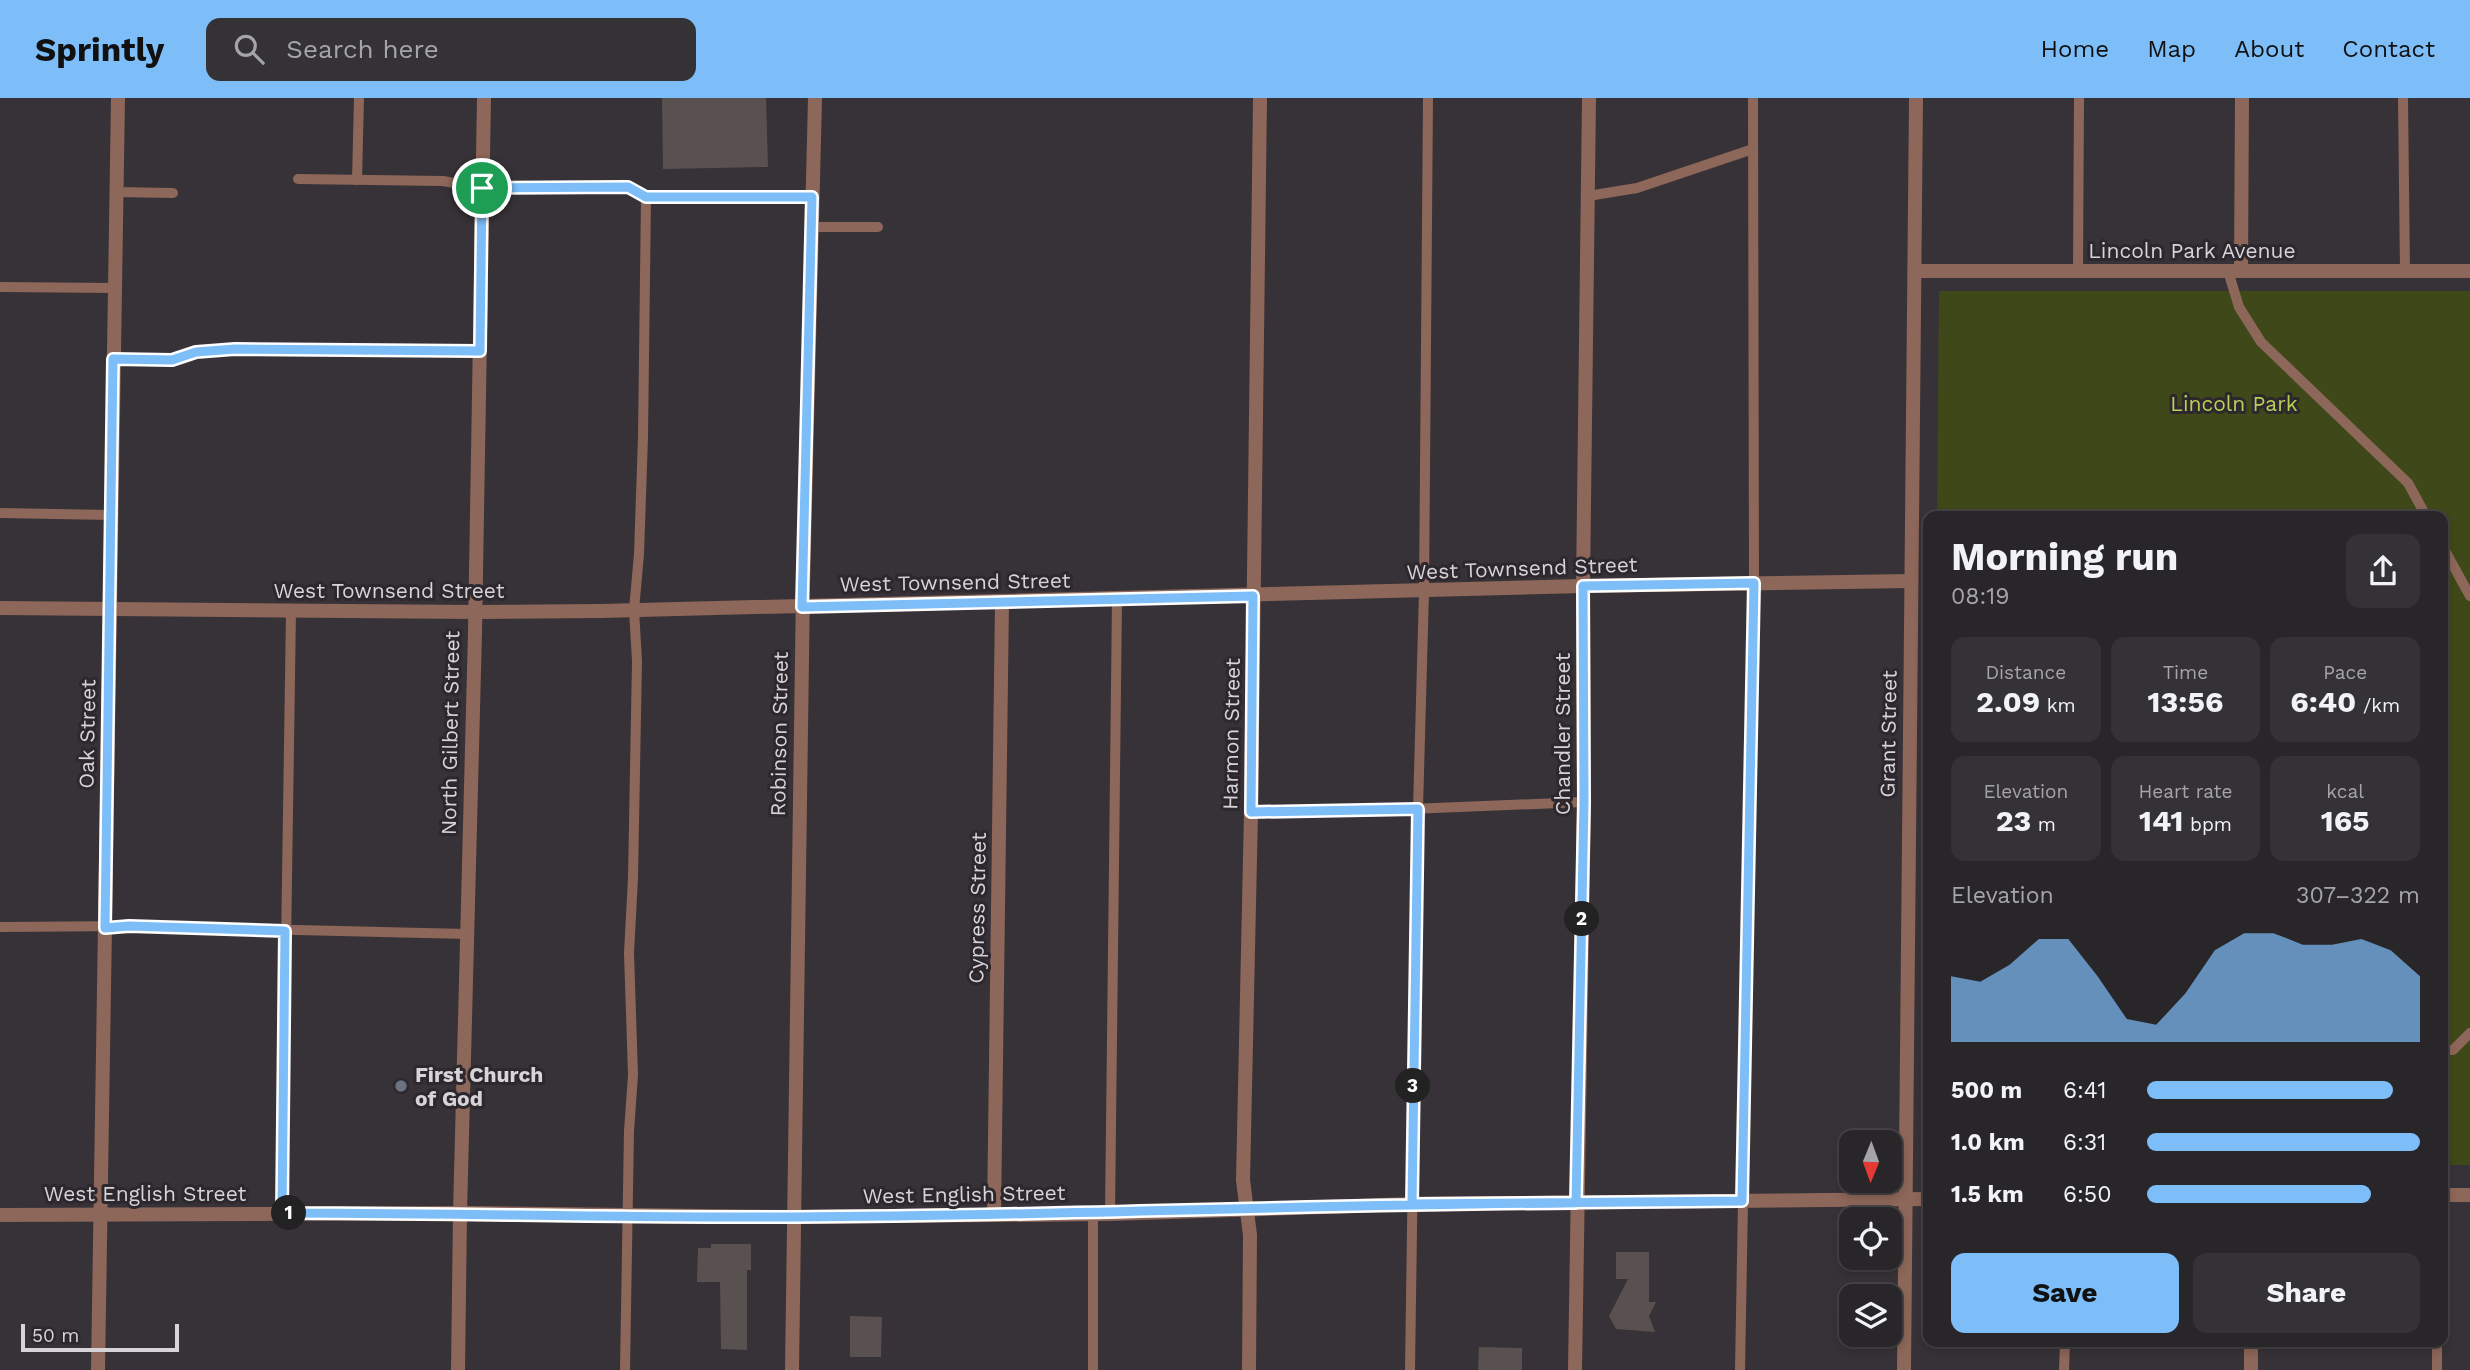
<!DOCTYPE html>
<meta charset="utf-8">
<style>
:root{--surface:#292629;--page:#353235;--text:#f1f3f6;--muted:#a5a5a8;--line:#454346;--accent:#7dbef9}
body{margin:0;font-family:"Work Sans",sans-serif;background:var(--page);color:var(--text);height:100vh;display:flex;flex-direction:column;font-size:26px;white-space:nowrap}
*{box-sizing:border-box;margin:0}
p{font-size:23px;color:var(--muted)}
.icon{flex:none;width:38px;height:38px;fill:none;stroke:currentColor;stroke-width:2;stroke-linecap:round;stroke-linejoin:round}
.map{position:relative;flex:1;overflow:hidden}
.drawer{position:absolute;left:1923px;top:413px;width:525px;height:836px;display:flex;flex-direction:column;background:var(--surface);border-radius:14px;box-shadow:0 4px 10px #0003,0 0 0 2px var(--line)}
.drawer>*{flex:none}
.needle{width:46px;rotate:181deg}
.tools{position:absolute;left:1839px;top:1032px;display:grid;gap:14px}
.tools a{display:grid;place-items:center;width:63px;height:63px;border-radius:14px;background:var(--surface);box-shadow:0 4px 10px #0003,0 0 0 2px var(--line);font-size:35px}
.scale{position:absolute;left:21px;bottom:18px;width:158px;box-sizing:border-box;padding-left:7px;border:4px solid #d7d4d8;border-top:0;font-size:19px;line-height:24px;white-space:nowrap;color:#d7d4d8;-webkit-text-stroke:5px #2d282d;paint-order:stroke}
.pin{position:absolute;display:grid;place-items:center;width:60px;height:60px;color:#fff;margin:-30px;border:4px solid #fff;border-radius:50%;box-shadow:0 2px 7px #0007}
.km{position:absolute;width:35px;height:35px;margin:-18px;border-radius:50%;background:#222;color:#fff;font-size:19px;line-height:35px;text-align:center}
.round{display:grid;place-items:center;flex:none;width:74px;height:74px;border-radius:14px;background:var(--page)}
.headline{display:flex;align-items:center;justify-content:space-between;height:119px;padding:0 28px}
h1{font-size:38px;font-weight:700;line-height:52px}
.stats{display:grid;grid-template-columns:repeat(3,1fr);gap:10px;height:119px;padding:7px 28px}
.stats div{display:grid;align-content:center;border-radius:14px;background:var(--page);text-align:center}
.stats b{font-size:30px;font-weight:700}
.stats small{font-size:19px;font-weight:400}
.stats p{font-size:19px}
.chart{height:196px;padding:14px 28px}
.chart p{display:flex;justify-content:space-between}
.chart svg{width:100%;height:126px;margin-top:7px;fill:var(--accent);opacity:.7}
.primary-button{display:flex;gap:14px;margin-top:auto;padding:14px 28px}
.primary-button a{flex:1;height:80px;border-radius:14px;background:var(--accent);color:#111;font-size:28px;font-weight:700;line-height:80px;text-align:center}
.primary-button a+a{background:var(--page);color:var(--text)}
ul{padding:0 28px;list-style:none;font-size:23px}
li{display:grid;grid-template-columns:112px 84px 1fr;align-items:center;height:52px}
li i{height:18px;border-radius:9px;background:var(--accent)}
header{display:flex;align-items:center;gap:42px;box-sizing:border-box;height:98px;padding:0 35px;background:var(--accent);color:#111}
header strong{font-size:33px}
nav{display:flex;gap:38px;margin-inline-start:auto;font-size:24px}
.search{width:490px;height:63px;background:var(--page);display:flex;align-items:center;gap:18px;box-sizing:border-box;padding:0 24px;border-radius:14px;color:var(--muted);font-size:26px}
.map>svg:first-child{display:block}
</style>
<header>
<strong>Sprintly</strong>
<div class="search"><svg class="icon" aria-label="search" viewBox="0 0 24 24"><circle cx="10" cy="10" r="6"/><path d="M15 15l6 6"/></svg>Search here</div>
<nav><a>Home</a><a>Map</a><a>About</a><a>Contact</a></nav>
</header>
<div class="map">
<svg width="2470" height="1272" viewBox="0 0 2470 1272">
<rect width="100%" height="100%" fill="#373237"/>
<!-- green -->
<polygon fill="#3f4818" points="1939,193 2470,193 2470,1067 2443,1067 2443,418 1937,418"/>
<!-- building -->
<g fill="#59514f">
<polygon points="662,0 766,0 768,69 663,71"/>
<polygon points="711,1146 751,1146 751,1172 747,1172 747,1252 721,1251 720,1184 697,1184 698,1150 711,1150"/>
<polygon points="1616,1154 1649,1154 1649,1204 1656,1204 1649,1218 1655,1234 1616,1231 1609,1218 1628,1181 1616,1181"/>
<polygon points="850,1218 882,1219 881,1259 850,1259"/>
<polygon points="1479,1249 1522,1250 1522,1272 1478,1272"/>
</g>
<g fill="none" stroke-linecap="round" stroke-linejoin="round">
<!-- lane -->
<g stroke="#8d6759" stroke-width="10">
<polyline points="2403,0 2405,173"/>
<polyline points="298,81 443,83 482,90 628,89 646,99 812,99"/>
<polyline points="357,82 359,0"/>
<polyline points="115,94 173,95"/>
<polyline points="1588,98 1637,90 1753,51"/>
<polyline points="811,129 878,129"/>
<polyline points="2078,173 2079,0"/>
<polyline points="2228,173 2239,209 2261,244 2408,385 2426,418"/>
<polyline points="0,189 114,190"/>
<polyline points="113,261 172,262 196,254 235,251 480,253"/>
<polyline points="0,415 111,417"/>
<polyline points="2443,449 2470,498"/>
<polyline points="1251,714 1337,714 1584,704"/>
<polyline points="0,829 129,828 467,836"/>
<polyline points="2443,952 2453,952 2470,935"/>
<polyline points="282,1115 291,513"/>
<polyline points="1093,1115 1093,1272"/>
<polyline points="1110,1116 1117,501"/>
<polyline points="625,1272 629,1033 633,977 629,855 633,780 637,563 634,512 639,456 643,339 646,99"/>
<polyline points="1410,1272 1418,711 1424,494 1428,0"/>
<polyline points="1740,1272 1754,485 1753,0"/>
<polyline points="2064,1272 2065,1244"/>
<polyline points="2437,1272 2437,1244"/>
</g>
<!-- street -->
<g stroke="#8d6759" stroke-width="14">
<polyline points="1915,173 2470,173"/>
<polyline points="2241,173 2242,0"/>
<polyline points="0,510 474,514 601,513 1583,488 1911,483"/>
<polyline points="2443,1097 2470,1097"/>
<polyline points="0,1117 460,1115 793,1119 1110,1116 1412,1106 1928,1101"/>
<polyline points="994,1117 1002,504"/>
<polyline points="98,1272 118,0"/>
<polyline points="458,1272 460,1115 475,534 484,0"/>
<polyline points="792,1272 803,489 815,0"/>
<polyline points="1249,1272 1250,1137 1243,1082 1251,714 1260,0"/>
<polyline points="1575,1272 1584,704 1583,488 1589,0"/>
<polyline points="1904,1272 1916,0"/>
<polyline points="2251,1272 2251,1244"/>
</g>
</g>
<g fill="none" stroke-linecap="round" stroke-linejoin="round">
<defs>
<path id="route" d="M482,90L480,253L235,251L196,254L172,262L113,261L105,830L129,828L285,833L282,1115C453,1115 625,1120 796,1119C1056,1118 1316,1106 1576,1105L1584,704L1583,488L1754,485L1742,1103C1632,1104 1522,1105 1412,1106L1418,711L1251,714L1253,498L802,509L812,99H646L628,89L482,90"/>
</defs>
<!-- route casing -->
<use href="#route" stroke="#fff" stroke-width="14"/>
<!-- route -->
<use href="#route" stroke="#7dbef9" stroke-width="9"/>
</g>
<!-- markers -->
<circle fill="#6b7280" stroke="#2d282d" stroke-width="2.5" cx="401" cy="988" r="7"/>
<g text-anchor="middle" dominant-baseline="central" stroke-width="6" stroke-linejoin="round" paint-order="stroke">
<!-- street labels -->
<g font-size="21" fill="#d7d4d8" stroke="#2d282d">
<text x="2192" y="152">Lincoln Park Avenue</text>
<text transform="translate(1522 470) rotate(-2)">West Townsend Street</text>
<text transform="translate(955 484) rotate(-1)">West Townsend Street</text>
<text x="389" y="492">West Townsend Street</text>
<text transform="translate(450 635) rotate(-89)">North Gilbert Street</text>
<text transform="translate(87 636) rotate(-89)">Oak Street</text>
<text transform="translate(779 636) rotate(-89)">Robinson Street</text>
<text transform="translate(1231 636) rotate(-89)">Harmon Street</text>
<text transform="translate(1562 636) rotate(-90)">Chandler Street</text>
<text transform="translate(1888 636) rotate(-89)">Grant Street</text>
<text transform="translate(977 810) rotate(-89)">Cypress Street</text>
<text x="145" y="1095">West English Street</text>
<text transform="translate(964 1096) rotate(-1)">West English Street</text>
</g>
<!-- park labels -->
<g font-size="21" fill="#b9d056" stroke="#2d282d">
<text x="2234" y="305">Lincoln Park</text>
</g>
<!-- poi labels -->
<g font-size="21" font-weight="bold" fill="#d7d4d8" stroke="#2d282d" text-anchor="start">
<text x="415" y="976">First Church<tspan x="415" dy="24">of God</tspan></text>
</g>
</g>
</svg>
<div class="tools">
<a><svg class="needle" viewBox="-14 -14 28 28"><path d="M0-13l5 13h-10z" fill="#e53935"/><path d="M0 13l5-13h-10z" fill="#a5a5a8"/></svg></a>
<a><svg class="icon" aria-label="locate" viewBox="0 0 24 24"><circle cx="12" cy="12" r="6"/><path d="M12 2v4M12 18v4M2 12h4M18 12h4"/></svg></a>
<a><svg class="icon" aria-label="layers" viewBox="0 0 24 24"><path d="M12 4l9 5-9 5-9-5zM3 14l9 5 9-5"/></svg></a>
</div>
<div class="scale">50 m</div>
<div class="pin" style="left:482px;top:90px;background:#1e9e55"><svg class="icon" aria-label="arrive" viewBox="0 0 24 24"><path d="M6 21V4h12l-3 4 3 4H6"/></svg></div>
<b class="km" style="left:289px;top:1115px">1</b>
<b class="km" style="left:1582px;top:821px">2</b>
<b class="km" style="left:1413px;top:988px">3</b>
<section class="drawer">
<div class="headline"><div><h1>Morning run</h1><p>08:19</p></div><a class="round"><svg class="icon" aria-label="share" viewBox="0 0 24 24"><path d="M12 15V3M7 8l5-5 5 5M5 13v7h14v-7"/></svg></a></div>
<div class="stats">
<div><p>Distance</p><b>2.09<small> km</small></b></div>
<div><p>Time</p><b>13:56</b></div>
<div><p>Pace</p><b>6:40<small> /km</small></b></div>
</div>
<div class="stats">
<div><p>Elevation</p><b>23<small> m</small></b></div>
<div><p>Heart rate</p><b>141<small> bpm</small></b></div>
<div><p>kcal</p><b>165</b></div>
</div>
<div class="chart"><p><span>Elevation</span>307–322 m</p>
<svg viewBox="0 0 160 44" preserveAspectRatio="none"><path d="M0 44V21L10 23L20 17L30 8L40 8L50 21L60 36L70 38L80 27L90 12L100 6L110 6L120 10L130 10L140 8L150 12L160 21V44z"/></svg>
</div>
<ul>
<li><b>500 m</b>6:41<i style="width:90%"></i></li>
<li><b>1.0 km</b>6:31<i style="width:100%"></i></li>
<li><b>1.5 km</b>6:50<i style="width:82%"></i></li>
</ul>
<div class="primary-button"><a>Save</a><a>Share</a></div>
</section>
</div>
